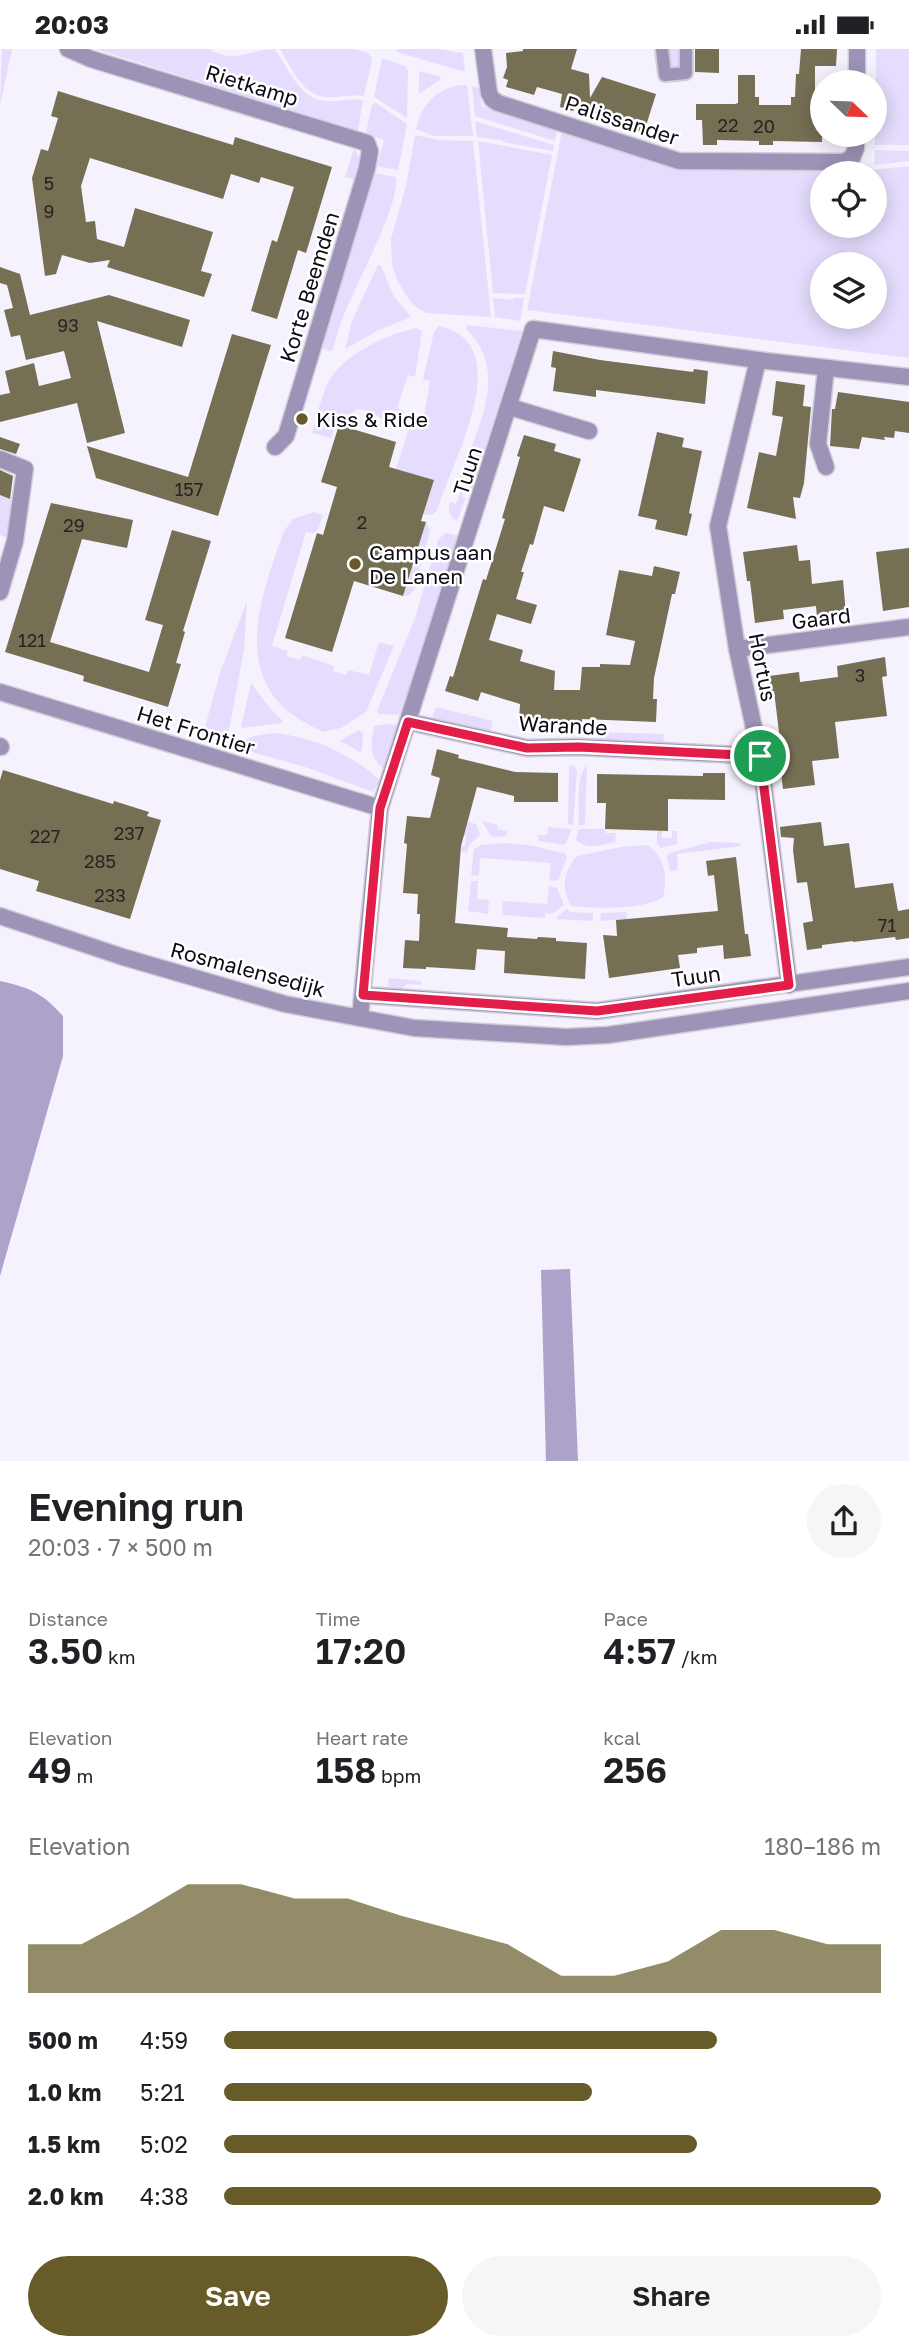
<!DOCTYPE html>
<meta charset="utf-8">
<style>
:root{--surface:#fff;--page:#f6f6f6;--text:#202124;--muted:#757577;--accent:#675c29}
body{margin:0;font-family:"Golos Text",sans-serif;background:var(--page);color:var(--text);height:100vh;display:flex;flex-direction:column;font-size:26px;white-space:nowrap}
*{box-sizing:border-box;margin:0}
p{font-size:23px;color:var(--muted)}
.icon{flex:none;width:38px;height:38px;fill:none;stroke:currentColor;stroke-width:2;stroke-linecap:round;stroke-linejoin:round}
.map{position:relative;height:1412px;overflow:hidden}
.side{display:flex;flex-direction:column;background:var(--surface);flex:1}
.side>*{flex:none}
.needle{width:46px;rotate:113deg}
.controls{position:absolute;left:810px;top:21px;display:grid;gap:14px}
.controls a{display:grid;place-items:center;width:77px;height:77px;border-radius:50%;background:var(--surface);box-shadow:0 4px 18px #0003;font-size:35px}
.pin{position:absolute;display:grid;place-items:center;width:60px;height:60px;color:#fff;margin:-30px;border:4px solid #fff;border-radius:50%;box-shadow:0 2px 7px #0007}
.round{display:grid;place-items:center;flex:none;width:74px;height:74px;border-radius:37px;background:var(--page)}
.head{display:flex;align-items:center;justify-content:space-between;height:119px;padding:0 28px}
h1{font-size:38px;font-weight:600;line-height:52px}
.stats{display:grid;grid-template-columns:repeat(3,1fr);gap:10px;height:119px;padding:7px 28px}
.stats div{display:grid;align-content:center}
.stats b{font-size:35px;font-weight:600}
.stats small{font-size:19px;font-weight:400}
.stats p{font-size:19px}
.chart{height:196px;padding:14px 28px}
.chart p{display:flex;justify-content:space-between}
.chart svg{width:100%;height:126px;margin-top:7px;fill:var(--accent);opacity:.7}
.action{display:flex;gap:14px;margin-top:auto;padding:14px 28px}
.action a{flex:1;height:80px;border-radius:42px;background:var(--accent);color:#fff;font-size:28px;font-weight:600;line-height:80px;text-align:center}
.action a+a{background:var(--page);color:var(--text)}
ul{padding:0 28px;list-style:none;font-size:23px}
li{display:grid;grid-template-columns:112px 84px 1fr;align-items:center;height:52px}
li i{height:18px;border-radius:9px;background:var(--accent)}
.status{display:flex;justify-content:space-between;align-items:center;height:49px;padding:0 35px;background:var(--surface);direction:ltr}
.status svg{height:19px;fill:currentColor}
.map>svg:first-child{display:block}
</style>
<div class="status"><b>20:03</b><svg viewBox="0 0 49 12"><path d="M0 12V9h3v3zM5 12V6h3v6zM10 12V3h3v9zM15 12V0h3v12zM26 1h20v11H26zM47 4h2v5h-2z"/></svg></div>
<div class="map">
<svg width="909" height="1412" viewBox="0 0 909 1412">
<rect width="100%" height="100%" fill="#f5f2fe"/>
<!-- green -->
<g fill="#e6ddfe" fill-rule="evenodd">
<polygon points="2,0 12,0 0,57"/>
<path d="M95,0H210C232,16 252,0 275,0C287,17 300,50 324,52C337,53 350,49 363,51L358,82Z"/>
<path d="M280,0H354L369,4L372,11L364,47C351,45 338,49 325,48C302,46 291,17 280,0Z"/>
<polygon points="398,0 437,0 463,4 465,23 397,3"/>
<polygon points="665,0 682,0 682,23 668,23"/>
<polygon points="876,0 909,0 909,96 875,96"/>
<polygon points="382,9 405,17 408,21 407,69 374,48"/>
<polygon points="419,22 439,27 441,30 419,45"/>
<path d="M467,36L473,87H433L416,80C421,55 440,35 467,36Z"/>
<polygon points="472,37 479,39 482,57 557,80 555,92 475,67"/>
<polygon points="376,54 407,75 398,121 377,117 384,91 366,84 372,55"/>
<polygon points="475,72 554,96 553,102 502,93 502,91 477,88"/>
<path d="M562,82L682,119L872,121L909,117V309L527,261ZM822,124H875V177H822ZM822,215H875V268H822Z"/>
<polygon points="415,86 439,91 473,92 491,268 426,264 412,255 398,233 392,216 391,190 406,137"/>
<polygon points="478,92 552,106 525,245 493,244"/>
<polygon points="354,99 360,110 355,131 345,128"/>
<polygon points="875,101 909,102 909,112 874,116"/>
<path d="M374,124L396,128C400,154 362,223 351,250C343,266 337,284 333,301L330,302L321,299Z"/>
<polygon points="378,216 381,216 393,246 411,268 377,282 345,300 352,272"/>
<polygon points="493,249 513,251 513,249 524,249 520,272 495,268"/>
<path d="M467,276L522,282L472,440L464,439L462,448L466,449L457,472C450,468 447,461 450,453L456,455L465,430L459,428C478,381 510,321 466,280Z"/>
<path d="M439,277C520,294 451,414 438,459C435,466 430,467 423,465L434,431L396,420L410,376L422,379L430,332L423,330L434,283Z"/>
<path d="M416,279L422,282L415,328L408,326L397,359L404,362L400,374L396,370H383L367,361L358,360L351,365L348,374L336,372L331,389L312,384C317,367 321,347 329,332C342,306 390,284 416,279Z"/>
<polygon points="0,446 15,452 9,489 0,486"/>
<path d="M314,463L323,466L318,481L314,484L306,483L272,597L287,602V607L300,611L302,606L334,617L333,622L346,626L348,621L369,626L379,593L394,597L366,663L341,679L323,683C309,676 293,668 282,657C235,609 265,536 284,482L293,470Z"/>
<polygon points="426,473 430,481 414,541 409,546 403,547"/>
<polygon points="445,484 458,486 435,566 403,666 379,665 377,662 415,569 438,491"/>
<polygon points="247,552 244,601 229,681 225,686 203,685 220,624"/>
<polygon points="251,634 270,659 283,672 282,674 241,679"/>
<polygon points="436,658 493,672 490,684 432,669"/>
<path d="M386,675L399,676L386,722C369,708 370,698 374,677Z"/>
<polygon points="359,681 363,684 362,701 360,703 340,692"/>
<polygon points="599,683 664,685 663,697 598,695"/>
<path d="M273,684C312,687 351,705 380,731L373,743L305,718L235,698V695L254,687Z"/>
<polygon points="569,716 575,717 577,722 573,776 568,775"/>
<path d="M587,716L585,776H578C581,758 574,730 587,716Z"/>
<polygon points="464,772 476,775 480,786 469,796 467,803 461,802 461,797 465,797 466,787 462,787"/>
<polygon points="482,772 498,776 497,780 507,782 506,787 491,788"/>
<polygon points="548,778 572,780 565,796 539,792 537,786 547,786"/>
<path d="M578,780H605L606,784H616L615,793C600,797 586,801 576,791Z"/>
<polygon points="657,781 662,782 662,789 672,789 672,782 677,782 677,795 660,799 657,794"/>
<polygon points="711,793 739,794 741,797 677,805 678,821 670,822 667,808 669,804"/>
<polygon points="508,794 534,797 566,805 567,809 558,831 549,832 551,814 480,809 479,827 471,826 474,800 481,796"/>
<path d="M647,796C665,807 668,829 663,848C642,862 596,859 571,857C561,840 563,822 577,807L621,798Z"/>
<polygon points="471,832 478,832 477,850 489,851 488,865 468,862"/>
<polygon points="549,837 557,839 564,856 552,865 545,864 545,869 502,866 503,852 547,855"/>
<polygon points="567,860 570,863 593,864 593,872 557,870 557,868"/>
<polygon points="626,863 627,870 600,872 601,864"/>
<polygon points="389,929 421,932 421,936 407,935 400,941 388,940"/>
</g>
<!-- water -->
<g fill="#ada2ca">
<path d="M0,932C31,939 42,944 63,967V1007L0,1227Z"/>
<polygon points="570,1220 578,1412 546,1412 541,1221"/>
</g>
<!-- building -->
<g fill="#756f53">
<polygon points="523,0 577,0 571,20 589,25 590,49 602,28 656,45 645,80 642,83 628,79 630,75 590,63 575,58 573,62 560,58 562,45 537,38 534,46 506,38 508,31 503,29 507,18 506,4 523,2"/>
<polygon points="695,0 719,0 719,24 695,23"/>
<polygon points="801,0 837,0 836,17 815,17 815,52 818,52 819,57 822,57 822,93 773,92 773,96 759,96 759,92 717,91 717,96 703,96 702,71 696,71 696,55 735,55 738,54 738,26 755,26 755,48 759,48 759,56 791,56 791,48 795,48 796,25 799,25"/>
<polygon points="58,42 233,96 235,88 332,118 306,204 298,201 277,270 251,262 272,191 277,193 294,138 261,128 259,134 231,125 223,150 90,109 81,137 86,173 95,172 97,190 124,198 135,159 213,183 201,222 212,225 204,248 107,218 110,211 90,214 62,206 56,225 45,227 32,129 41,100 48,102 58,69 51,67"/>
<polygon points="0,218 20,225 30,266 109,246 190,271 182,298 97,272 125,384 87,394 77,354 0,373 0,346 10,344 5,322 34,314 39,337 71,329 64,302 26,311 20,286 11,288 4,261 13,259 7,236 0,234"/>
<polygon points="232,285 271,296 218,467 96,429 87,397 188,428"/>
<polygon points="553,302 600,311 693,323 694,320 708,322 705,355 596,341 596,348 553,342 556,319 551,318"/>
<polygon points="776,332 805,336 803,357 811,358 804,434 800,449 793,448 796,470 747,459 759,403 776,407 783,368 772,366"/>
<polygon points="838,343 909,353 909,384 895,382 894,389 884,388 885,391 862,388 859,400 830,397 832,360 835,360"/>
<polygon points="339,376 396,393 389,418 434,431 421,472 426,473 403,547 354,532 332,603 285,589 317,484 323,486 337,438 321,433"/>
<polygon points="657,383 684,389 682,398 702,402 689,464 692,465 687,487 655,480 657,471 638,467"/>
<polygon points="524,386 556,395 554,402 581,410 564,463 544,457 533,496 530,495 521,523 524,523 516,550 537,556 531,575 497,565 489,591 523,601 520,612 555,622 554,641 580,641 582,618 600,618 600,615 630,616 635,592 606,586 619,521 652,527 654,517 680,523 675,545 672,545 654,629 653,650 657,650 656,673 582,670 582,676 519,671 520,655 481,643 478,652 445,642 450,627 453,628 483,530 486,531 505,470 502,469 520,408 517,407"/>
<polygon points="0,388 20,395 16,405 0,400"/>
<polygon points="0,421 13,427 10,450 0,446"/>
<polygon points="51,454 133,471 127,499 82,490 50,593 149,623 163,576 145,571 172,481 211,492 183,582 185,583 176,614 181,615 168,658 83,632 84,627 5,603"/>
<polygon points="797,496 799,512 810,511 812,535 843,531 846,566 817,569 816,557 783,561 784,570 755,574 750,532 747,532 743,503"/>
<polygon points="909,499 909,558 883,562 876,503"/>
<polygon points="885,608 887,627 882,628 887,667 835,673 839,709 812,712 815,736 783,740 781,724 784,724 774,642 771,642 769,627 799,623 800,633 838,628 837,617"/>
<polygon points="437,700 459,706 458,709 515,723 558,724 558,753 514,753 514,747 477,738 461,797 455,874 508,879 507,888 537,890 538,888 556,889 556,892 587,894 585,930 504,924 505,902 477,900 475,921 426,918 426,920 403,919 405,891 419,892 420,865 417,865 418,845 403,844 407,795 404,794 407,767 430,769 440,729 431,726"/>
<polygon points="3,721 113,755 114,752 149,763 147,767 161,771 130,870 36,842 39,832 0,820 0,731"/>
<polygon points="703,724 725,724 725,751 668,750 668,782 605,780 606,754 597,754 597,725 703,727"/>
<polygon points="821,773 824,797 849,794 855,839 893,834 898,862 909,860 909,889 896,891 895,888 853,893 853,892 822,896 822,899 807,901 803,874 813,872 807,833 797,834 793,801 794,789 781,788 780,778"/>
<polygon points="736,808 745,885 748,885 751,907 724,910 723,896 697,899 697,904 678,906 680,919 609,929 603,886 617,887 616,871 718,862 714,826 708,827 706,812"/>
</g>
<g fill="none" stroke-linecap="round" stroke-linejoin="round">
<defs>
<polyline id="pedestrian" points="662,0 665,26 686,24 686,0"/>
<g id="minor">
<polyline points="68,0 91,10 367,94 370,102 367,119 286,387 275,398"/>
<polyline points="483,0 489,44 492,50 498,54 679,112 843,113 852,109 856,99 856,86"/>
<polyline points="857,33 857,0"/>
<polyline points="758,311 718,477 737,600 760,707 789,936"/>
<polyline points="510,358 589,382"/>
<polyline points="0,410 25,420 15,492 0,543"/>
<polyline points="826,418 818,395 826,319"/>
<polyline points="737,600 909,578"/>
<polyline points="0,643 380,759"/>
<polyline points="409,673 527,699 579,698 760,707"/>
<polyline points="0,697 1,698"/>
<polyline points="0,867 123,908 285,955 414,979 566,988 608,986 909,942"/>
<polyline points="363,946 597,962 909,918"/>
<polyline points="360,969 380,759 533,280 758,311 909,328"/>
</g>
</defs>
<!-- pedestrian casing -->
<use href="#pedestrian" stroke="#d0cdd9" stroke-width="16"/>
<!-- minor casing -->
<use href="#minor" stroke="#d0cdd9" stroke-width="19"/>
<!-- pedestrian -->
<use href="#pedestrian" stroke="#9d93b7" stroke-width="12"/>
<!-- minor -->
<use href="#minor" stroke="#9d93b7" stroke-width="16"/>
</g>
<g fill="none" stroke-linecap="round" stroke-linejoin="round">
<defs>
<polygon id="route" points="408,673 527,699 579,698 760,707 789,936 597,962 363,946 380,759"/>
</defs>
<!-- route casing -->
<use href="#route" stroke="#fff" stroke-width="14"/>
<!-- route -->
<use href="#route" stroke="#e11d48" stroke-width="9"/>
</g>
<!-- markers -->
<g fill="#675c29" stroke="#fff" stroke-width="2.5">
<circle cx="302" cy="370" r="7"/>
<circle cx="355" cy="515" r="7"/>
</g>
<g text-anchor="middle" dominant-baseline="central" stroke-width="5" stroke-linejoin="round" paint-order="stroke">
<!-- number labels -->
<g font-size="18" fill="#272324">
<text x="728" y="76">22</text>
<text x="764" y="77">20</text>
<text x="49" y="134">5</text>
<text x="49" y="162">9</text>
<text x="68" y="276">93</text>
<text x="189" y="440">157</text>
<text x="362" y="473">2</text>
<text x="74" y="476">29</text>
<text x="32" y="591">121</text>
<text x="860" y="626">3</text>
<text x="129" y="784">237</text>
<text x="45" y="787">227</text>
<text x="100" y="812">285</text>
<text x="110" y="846">233</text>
<text x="887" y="876">71</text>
</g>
<!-- street labels -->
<g font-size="21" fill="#0d0a14" stroke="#fff">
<text transform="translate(252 36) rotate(17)">Rietkamp</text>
<text transform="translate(622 71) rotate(18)">Palissander</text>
<text transform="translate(309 238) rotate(-73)">Korte Beemden</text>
<text transform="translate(467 422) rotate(-72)">Tuun</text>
<text transform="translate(821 569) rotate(-7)">Gaard</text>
<text transform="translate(763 618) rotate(79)">Hortus</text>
<text transform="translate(563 676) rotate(3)">Warande</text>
<text transform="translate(196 681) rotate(17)">Het Frontier</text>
<text transform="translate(248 920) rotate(15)">Rosmalensedijk</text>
<text transform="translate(696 927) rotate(-8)">Tuun</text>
</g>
<!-- poi labels -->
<g font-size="21" fill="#0d0a14" stroke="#fff" text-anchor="start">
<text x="316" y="370">Kiss &amp; Ride</text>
<text x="369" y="503">Campus aan<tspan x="369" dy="24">De Lanen</tspan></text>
</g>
</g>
</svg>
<div class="controls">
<a><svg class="needle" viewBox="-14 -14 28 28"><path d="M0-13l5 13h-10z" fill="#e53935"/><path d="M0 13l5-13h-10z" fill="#757577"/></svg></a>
<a><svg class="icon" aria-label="locate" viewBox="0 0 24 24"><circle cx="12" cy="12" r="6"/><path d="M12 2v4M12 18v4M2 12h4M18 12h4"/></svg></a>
<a><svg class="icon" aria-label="layers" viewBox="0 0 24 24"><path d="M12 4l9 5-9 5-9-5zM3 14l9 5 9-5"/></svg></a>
</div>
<div class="pin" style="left:760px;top:707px;background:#1e9e55"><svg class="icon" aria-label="arrive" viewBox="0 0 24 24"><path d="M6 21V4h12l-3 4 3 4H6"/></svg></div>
</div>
<section class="side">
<div class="head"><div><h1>Evening run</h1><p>20:03 · 7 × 500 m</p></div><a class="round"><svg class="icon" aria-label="share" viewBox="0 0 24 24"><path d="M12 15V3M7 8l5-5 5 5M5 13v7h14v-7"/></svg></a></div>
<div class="stats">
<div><p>Distance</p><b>3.50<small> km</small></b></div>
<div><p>Time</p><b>17:20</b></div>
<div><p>Pace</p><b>4:57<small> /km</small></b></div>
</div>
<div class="stats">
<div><p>Elevation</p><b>49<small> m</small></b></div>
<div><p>Heart rate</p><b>158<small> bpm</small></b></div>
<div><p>kcal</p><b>256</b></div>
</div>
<div class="chart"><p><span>Elevation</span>180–186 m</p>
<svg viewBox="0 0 160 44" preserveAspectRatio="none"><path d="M0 44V27L10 27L20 17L30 6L40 6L50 11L60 11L70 17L80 22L90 27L100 38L110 38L120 33L130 22L140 22L150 27L160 27V44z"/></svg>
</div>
<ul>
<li><b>500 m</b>4:59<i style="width:75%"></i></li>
<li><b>1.0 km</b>5:21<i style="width:56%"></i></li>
<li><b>1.5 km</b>5:02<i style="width:72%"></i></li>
<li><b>2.0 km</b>4:38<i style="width:100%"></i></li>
</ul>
<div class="action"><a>Save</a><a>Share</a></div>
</section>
